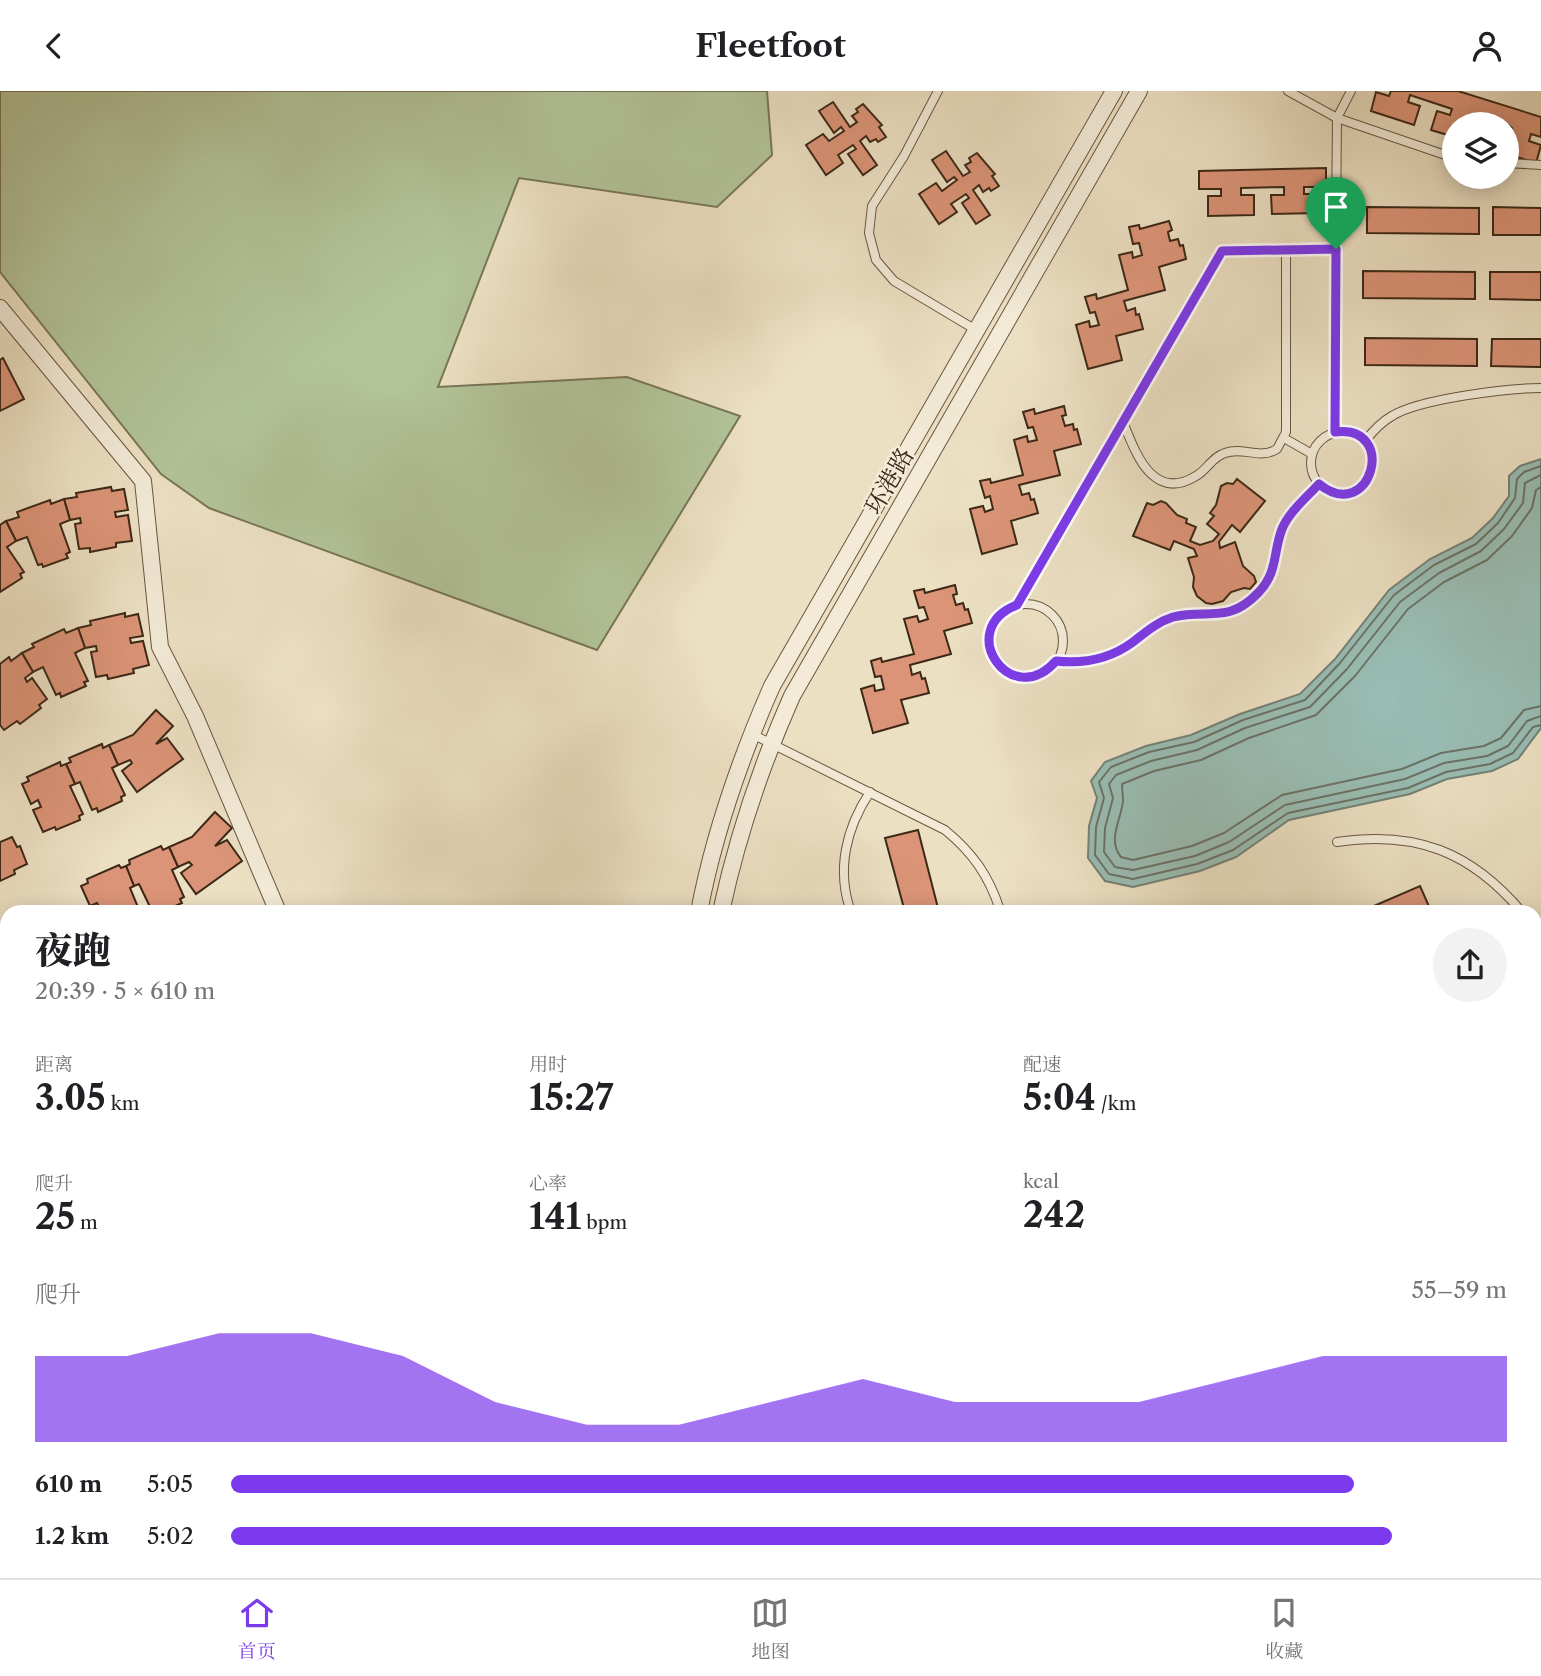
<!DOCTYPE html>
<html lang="zh">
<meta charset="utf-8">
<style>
:root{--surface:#fff;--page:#f2f2f2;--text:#202124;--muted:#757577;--line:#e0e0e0;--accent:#7c3aed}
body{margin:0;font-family:"Libre Caslon Text","Noto Serif SC",serif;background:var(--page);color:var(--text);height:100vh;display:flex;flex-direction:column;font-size:26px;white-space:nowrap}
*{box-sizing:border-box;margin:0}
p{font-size:23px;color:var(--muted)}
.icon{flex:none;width:38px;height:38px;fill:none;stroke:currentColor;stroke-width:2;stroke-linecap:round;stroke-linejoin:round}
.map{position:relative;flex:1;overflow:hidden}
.side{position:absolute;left:0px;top:814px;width:1542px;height:674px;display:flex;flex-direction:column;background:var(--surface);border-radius:21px 21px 0 0;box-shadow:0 4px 18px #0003}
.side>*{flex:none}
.buttons{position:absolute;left:1442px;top:21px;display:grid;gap:14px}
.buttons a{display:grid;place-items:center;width:77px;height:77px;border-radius:50%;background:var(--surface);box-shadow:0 4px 18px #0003;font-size:35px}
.pin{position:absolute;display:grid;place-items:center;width:60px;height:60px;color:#fff;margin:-72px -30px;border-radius:50% 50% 50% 0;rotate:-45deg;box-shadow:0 0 7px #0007}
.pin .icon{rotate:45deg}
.round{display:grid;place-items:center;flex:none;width:74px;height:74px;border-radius:37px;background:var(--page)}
.headline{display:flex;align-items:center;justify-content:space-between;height:119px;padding:0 35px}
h1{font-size:38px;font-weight:800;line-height:52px}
.stats{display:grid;grid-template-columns:repeat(3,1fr);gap:10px;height:119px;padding:7px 35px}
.stats div{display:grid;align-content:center}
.stats b{font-size:35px;font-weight:800}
.stats small{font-size:19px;font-weight:400}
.stats p{font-size:19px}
.chart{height:196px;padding:14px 35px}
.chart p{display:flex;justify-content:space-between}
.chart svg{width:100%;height:126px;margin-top:7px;fill:var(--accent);opacity:.7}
ul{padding:0 35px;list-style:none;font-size:23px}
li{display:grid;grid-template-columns:112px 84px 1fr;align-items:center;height:52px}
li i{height:18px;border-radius:9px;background:var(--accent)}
header{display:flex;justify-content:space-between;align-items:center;height:91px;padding:0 35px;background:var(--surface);font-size:32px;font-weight:800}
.tab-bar{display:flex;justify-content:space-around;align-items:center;height:98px;border-top:2px solid var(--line);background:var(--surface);font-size:19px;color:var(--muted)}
.tab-bar a{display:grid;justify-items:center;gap:4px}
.tab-bar .current{color:var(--accent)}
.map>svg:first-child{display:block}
</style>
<header><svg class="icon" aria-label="back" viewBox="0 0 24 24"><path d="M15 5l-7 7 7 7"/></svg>Fleetfoot<svg class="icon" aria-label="person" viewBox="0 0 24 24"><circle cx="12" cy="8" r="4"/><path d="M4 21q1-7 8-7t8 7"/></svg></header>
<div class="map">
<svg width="1541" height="1487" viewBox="0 0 1541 1487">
<rect width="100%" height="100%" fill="#ece0c3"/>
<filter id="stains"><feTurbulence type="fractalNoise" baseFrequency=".00286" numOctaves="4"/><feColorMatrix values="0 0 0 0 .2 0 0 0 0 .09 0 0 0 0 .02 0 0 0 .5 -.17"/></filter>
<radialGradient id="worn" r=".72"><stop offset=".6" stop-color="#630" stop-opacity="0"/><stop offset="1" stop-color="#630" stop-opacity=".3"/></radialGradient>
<!-- green -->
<g fill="#b2c398" stroke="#787658" stroke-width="2">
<polygon points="0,0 767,0 772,64 717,116 519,87 438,296 627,286 740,325 597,559 209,417 161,383 0,181"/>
<polygon points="386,1480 616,1480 616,1481 606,1487 369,1487"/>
</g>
<!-- water -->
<polygon fill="#99bdb4" stroke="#748175" stroke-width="2" points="1541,368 1541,637 1518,668 1492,680 1447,688 1410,703 1289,729 1236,766 1200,780 1133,796 1105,790 1088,767 1089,735 1097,707 1091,690 1105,671 1146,655 1191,644 1240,623 1300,603 1335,568 1389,499 1430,468 1472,447 1493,427 1509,405 1509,385 1520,375"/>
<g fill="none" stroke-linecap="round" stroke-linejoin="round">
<!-- shore -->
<g stroke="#6b7266" stroke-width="2">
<polyline points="1541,375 1524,381 1517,388 1515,407 1498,432 1476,453 1434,474 1394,504 1340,572 1305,609 1243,629 1194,651 1149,661 1111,676 1099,691 1104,707 1096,736 1095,764 1109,783 1133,788 1197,773 1233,759 1288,722 1408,697 1446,681 1490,673 1513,662 1533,636 1541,634"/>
<polyline points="1541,384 1525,392 1523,412 1504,438 1481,460 1439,482 1400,511 1347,578 1310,616 1245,637 1197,659 1151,670 1116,684 1109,693 1113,707 1105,737 1104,761 1115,776 1133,779 1195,765 1229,751 1285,714 1405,688 1444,672 1487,665 1508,655 1527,630 1541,625"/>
<path d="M1541,396L1536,399L1532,417L1512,445L1487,469L1444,491L1408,518L1355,585L1316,624L1249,647L1201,669L1154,680L1122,693C1122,698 1123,704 1123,710C1121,729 1107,749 1121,766L1133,769L1192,755L1224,742L1282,704L1402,678L1441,662L1484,655L1501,647L1524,619L1541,615"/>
</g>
<!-- river -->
<polyline stroke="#99bdb4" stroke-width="26" points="1535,1174 1541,1172"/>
</g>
<!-- building -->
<g fill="#db9477" stroke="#3d2817" stroke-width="2">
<polygon points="1391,0 1458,0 1541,26 1541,46 1531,43 1529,50 1541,54 1536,72 1507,63 1507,43 1510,44 1512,37 1507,33 1471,24 1468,30 1478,33 1454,33 1454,46 1431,39 1437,20 1450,24 1452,18 1410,4 1408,11 1420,15 1414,34 1371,20 1376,1 1389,5"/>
<polygon points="833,11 850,36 857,31 852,25 858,21 856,18 863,13 882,34 879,36 886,46 878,51 876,48 870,51 866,45 860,50 877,74 863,84 848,63 856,58 853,54 838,64 843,72 826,84 806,54 823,43 829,50 844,40 841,36 834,42 819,20"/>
<polygon points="946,60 963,85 970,81 965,74 971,71 969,67 977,62 995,83 992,85 999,95 991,100 989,97 983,101 979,94 973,99 990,124 976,133 962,112 969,107 966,103 951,113 957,121 939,133 919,103 936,92 942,100 957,89 954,86 947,91 932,69"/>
<polygon points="1326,77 1326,96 1304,96 1304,103 1317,103 1318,122 1272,123 1271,104 1284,104 1284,96 1241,97 1241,104 1254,104 1254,124 1208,125 1208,105 1221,105 1221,98 1199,98 1199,80"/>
<polygon points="1367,116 1479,117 1479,143 1367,142"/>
<polygon points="1493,116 1541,117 1541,144 1493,144"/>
<polygon points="1169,130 1172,139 1168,141 1170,150 1178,148 1180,155 1183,154 1186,168 1159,176 1165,199 1124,210 1127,220 1135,217 1136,224 1139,223 1143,238 1116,245 1122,269 1088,278 1076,234 1089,230 1090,236 1099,234 1095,221 1090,222 1085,206 1096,203 1097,208 1128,199 1119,164 1132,161 1133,167 1142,164 1139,152 1133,153 1129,136 1139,134 1140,138"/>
<polygon points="1363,180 1475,181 1475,208 1363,207"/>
<polygon points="1490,181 1541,181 1541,209 1490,208"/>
<polygon points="1365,247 1477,248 1477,275 1365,274"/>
<polygon points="1492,248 1541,248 1541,276 1491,275"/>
<polygon points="3,267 24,308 0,320 0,269"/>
<polygon points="1064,315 1066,324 1062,325 1065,335 1073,333 1074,339 1077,338 1081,353 1054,360 1060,384 1019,394 1022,404 1029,402 1031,409 1034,408 1038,422 1011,430 1017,453 982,463 970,418 983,415 985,421 993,418 990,405 985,407 980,390 990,388 991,392 1023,384 1014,349 1027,345 1028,351 1037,349 1033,336 1028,337 1023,321 1034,318 1035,323"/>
<polygon points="1237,388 1265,410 1240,441 1232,434 1219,451 1220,457 1235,451 1243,475 1254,485 1256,491 1250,498 1244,497 1231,501 1223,510 1212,513 1206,512 1197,505 1193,496 1194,486 1188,467 1197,465 1194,458 1174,450 1170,459 1133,445 1147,412 1153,414 1161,410 1166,412 1177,424 1187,428 1186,432 1196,436 1190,450 1200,454 1213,450 1219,443 1207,433 1214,425 1210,422 1216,414 1221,395 1227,392 1233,393"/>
<polygon points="111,396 112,400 124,398 128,419 115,421 116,426 128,424 132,450 116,452 116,456 90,461 90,457 79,458 75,433 81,432 80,427 70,429 64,408 77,406 76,402"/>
<polygon points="64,408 70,429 60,433 70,461 66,463 68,467 43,476 42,473 38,474 27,446 16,450 6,430 19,426 17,421 50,409 51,413"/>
<polygon points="6,430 16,450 7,456 24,481 20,483 22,487 0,501 0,434"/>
<polygon points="955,494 957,503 953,504 956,514 963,512 965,519 968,518 972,532 944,540 951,563 910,574 912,584 920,581 922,588 925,587 929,602 901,609 908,632 873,642 861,598 874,594 875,600 884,598 881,585 875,586 871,570 881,567 882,571 914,563 904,528 917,525 919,531 928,528 924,516 919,517 914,500 924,498 925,502"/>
<polygon points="125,522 125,526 138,523 143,545 130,547 131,552 143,550 149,574 133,578 134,582 108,588 107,584 96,586 91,561 97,560 96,555 85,557 78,537 91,534 90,530"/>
<polygon points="78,537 85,557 75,562 88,590 84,591 86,595 61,606 60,602 56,604 43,576 33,581 22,562 34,556 32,553 64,538 66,542"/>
<polygon points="22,562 33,581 25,587 27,591 32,587 47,608 39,614 41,617 20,633 17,630 4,639 0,634 0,573 9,566 11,570"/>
<polygon points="156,619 173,635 156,653 167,647 183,668 137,701 122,680 132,672 130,669 118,674 109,654 133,644"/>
<polygon points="102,653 103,657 109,654 118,674 112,677 125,704 121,706 122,710 98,721 97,717 92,719 80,691 75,693 66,673 71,671 69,667"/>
<polygon points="60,671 61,675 66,673 75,693 70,695 83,723 79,725 80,729 56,739 55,736 43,741 33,719 41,716 38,709 31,713 22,693 29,690 27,686"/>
<polygon points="215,721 232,737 215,755 227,749 242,770 196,803 181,782 192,774 189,771 178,776 169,756 192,746"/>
<polygon points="918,739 939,821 905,821 885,747"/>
<polygon points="12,746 17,756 20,755 27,773 14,779 15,783 0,790 0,751"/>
<polygon points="161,755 163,759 169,756 178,776 172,779 184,806 180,808 182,812 162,821 156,819 152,820 139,793 134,795 126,775 130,773 129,769"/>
<polygon points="119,774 121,777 126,775 134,795 130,797 140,821 93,821 100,818 97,812 90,815 81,795 88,792 87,788"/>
<polygon points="1420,795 1431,820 1360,821"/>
<polygon points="4,866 7,872 7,904 0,907 0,868"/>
<polygon points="7,975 7,1026 0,1029 0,979"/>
</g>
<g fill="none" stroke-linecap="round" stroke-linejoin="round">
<defs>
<g id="service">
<polyline points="938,0 904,65 872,115 869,142 876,169 894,190 976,239"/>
<polyline points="1288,0 1337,27 1454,67"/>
<polyline points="1507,72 1541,74"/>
<path d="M1123,331C1135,360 1152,412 1196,385C1207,379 1212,366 1225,362C1243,355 1259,369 1277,358L1286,341V159"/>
<circle cx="1342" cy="372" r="31"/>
<polyline points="1334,341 1337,27 1351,0"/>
<polyline points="1284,347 1312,363"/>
<path d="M1365,350C1373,340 1381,331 1392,325C1419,308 1508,297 1541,297"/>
<circle cx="1026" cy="550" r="37"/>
<polyline points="1017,514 1222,160 1336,158"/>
<path d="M1057,571C1083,573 1111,568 1133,551C1146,541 1157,531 1173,526C1207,517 1227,534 1258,502C1278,482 1272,461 1282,438C1289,421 1306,407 1319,393"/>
<path d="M752,643L945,739C973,762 989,785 1000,819"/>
<path d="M1337,751C1416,739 1471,761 1522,821"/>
<path d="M851,821C836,779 846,737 870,701"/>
<polyline points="1535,834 1541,837"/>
<polyline points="1535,934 1541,927"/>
<polyline points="1535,1006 1536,1027"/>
</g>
<g id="minor">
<polyline points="0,217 143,390 160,556 195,625 278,821"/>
<path d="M699,821C714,742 740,668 772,595L1114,0"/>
<path d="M721,821C737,746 761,675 792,605L1139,0"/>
</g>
<g id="trunk">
<polyline points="1535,1389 1541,1389"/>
<polyline points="0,1392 7,1392"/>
<polyline points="1535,1435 1541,1435"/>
<polyline points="0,1447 7,1447"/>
</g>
</defs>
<!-- service casing -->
<use href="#service" stroke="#695642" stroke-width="10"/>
<!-- minor casing -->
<use href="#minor" stroke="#695642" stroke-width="18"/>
<!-- trunk casing -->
<use href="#trunk" stroke="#3d2817" stroke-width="29"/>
<!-- service -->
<use href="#service" stroke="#f3ebd8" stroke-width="8"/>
<!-- minor -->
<use href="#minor" stroke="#f3ebd8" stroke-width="16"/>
<!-- trunk -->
<use href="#trunk" stroke="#ece0c3" stroke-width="26"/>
</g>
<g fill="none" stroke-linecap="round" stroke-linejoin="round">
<defs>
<path id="route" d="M1336,158L1335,341C1399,333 1371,435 1319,393C1306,407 1289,421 1282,438C1273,461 1278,482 1258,502C1227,534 1207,517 1173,526C1157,531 1146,541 1133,551C1110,568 1083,573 1056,570C1011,621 954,538 1017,514L1222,160Z"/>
</defs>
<!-- route casing -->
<use href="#route" stroke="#fff" stroke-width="14"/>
<!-- route -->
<use href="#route" stroke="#7c3aed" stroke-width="9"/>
</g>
<g text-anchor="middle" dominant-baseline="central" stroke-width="5" stroke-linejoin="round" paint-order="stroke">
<!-- street labels -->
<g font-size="24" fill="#3d2817" stroke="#f3ebd8">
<text transform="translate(889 390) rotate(-60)">环港路</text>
</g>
</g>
<rect width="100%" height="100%" filter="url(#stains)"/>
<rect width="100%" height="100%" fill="url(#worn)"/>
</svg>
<div class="buttons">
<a><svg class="icon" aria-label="layers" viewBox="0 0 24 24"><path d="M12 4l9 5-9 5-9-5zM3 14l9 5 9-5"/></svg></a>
</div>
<div class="pin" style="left:1336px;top:158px;background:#1e9e55"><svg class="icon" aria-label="arrive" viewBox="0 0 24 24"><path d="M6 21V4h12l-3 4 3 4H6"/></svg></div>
<section class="side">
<div class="headline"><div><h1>夜跑</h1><p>20:39 · 5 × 610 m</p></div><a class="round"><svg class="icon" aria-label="share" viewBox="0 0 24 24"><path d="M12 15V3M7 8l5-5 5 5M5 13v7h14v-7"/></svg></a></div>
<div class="stats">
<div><p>距离</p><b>3.05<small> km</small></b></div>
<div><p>用时</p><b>15:27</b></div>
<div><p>配速</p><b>5:04<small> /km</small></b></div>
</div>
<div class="stats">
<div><p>爬升</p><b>25<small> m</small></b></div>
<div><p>心率</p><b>141<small> bpm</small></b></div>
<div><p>kcal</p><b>242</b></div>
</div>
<div class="chart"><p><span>爬升</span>55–59 m</p>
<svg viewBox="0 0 160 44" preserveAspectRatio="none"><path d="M0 44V14L10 14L20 6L30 6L40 14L50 30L60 38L70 38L80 30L90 22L100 30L110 30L120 30L130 22L140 14L150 14L160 14V44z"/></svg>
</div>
<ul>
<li><b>610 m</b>5:05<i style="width:88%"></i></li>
<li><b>1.2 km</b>5:02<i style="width:91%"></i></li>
</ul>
</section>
</div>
<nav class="tab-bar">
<a class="current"><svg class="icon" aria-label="home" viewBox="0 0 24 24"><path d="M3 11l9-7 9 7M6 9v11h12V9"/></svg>首页</a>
<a><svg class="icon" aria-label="map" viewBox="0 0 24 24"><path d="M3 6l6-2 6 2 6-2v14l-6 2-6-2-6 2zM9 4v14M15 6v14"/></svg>地图</a>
<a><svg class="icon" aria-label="saved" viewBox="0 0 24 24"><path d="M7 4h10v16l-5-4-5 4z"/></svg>收藏</a>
</nav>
